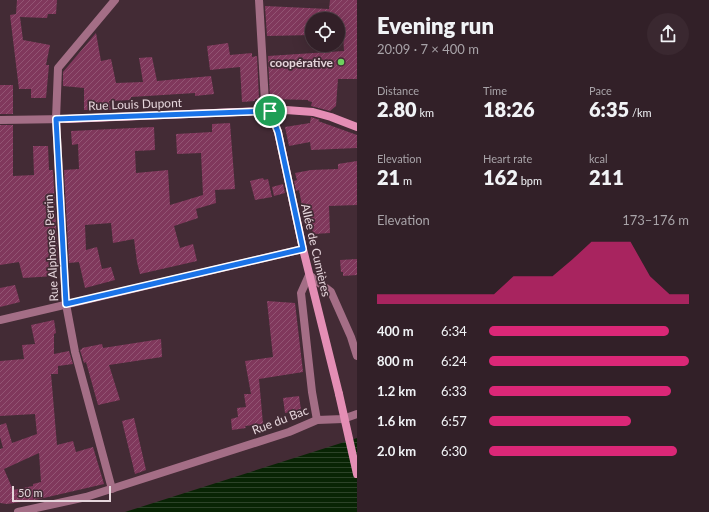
<!DOCTYPE html>
<meta charset="utf-8">
<style>
:root{--surface:#322028;--page:#3a2830;--text:#f1f3f6;--muted:#a8a3a8;--line:#4d3e45;--accent:#db2777}
body{margin:0;font-family:Lato,sans-serif;background:var(--page);color:var(--text);height:100vh;display:flex;flex-direction:column;font-size:15px;white-space:nowrap}
*{box-sizing:border-box;margin:0}
p{font-size:13px;color:var(--muted)}
.icon{flex:none;width:22px;height:22px;fill:none;stroke:currentColor;stroke-width:2;stroke-linecap:round;stroke-linejoin:round}
.map{position:relative;flex:1;overflow:hidden}
.panel{display:flex;flex-direction:column;background:var(--surface);width:352px}
.panel>*{flex:none}
.controls{position:absolute;left:305px;top:12px;display:grid;gap:8px}
.controls a{display:grid;place-items:center;width:40px;height:40px;border-radius:50%;background:var(--surface);box-shadow:0 4px 16px #0002,0 0 0 1px var(--line);font-size:20px}
.scale{position:absolute;left:12px;bottom:10px;width:99px;box-sizing:border-box;padding-left:4px;border:2px solid #e6d6dc;border-top:0;font-size:11px;line-height:14px;white-space:nowrap;color:#e6d6dc;-webkit-text-stroke:3px #432b35;paint-order:stroke}
.pin{position:absolute;display:grid;place-items:center;width:34px;height:34px;color:#fff;margin:-17px;border:2px solid #fff;border-radius:50%;box-shadow:0 1px 4px #0007}
.round{display:grid;place-items:center;flex:none;width:42px;height:42px;border-radius:21px;background:var(--page)}
.summary{display:flex;align-items:center;justify-content:space-between;height:68px;padding:0 20px}
h1{font-size:22px;font-weight:800;line-height:30px}
.stats{display:grid;grid-template-columns:repeat(3,1fr);gap:6px;height:68px;padding:4px 20px}
.stats div{display:grid;align-content:center}
.stats b{font-size:20px;font-weight:800}
.stats small{font-size:11px;font-weight:400}
.stats p{font-size:11px}
.chart{height:112px;padding:8px 20px}
.chart p{display:flex;justify-content:space-between}
.chart svg{width:100%;height:72px;margin-top:4px;fill:var(--accent);opacity:.7}
ul{padding:0 20px;list-style:none;font-size:13px}
li{display:grid;grid-template-columns:64px 48px 1fr;align-items:center;height:30px}
li i{height:10px;border-radius:5px;background:var(--accent)}
main{display:flex;flex:1;min-height:0}
.map>svg:first-child{display:block}
</style>
<main>
<div class="map">
<svg width="357" height="512" viewBox="0 0 357 512">
<defs>
<pattern id="water-rules" width="6" height="5" patternUnits="userSpaceOnUse"><rect width="6" height="5" fill="#082404"/><path d="M0 2.5h6" fill="none" stroke="#2c4328"/></pattern>
<pattern id="building-hatch" width="6" height="6" patternUnits="userSpaceOnUse"><rect width="6" height="6" fill="#80385c"/><path d="M-1 1l2-2M0 6l6-6M5 7l2-2" fill="none" stroke="#925473"/></pattern>
</defs>
<rect width="100%" height="100%" fill="#432b35"/>
<!-- water -->
<polygon fill="url(#water-rules)" points="357,438 357,512 125,512"/>
<!-- building -->
<g fill="url(#building-hatch)" fill-rule="evenodd">
<polygon points="17,0 57,0 56,14 48,14 47,18 20,17 23,40 50,45 46,65 49,65 46,98 31,98 31,89 19,89 10,15 16,14"/>
<polygon points="330,0 357,0 357,79 338,79 336,106 330,111 311,106 312,102 308,101 308,100 270,99 268,56 344,51 343,34 338,34 338,19 312,19 312,35 267,36 265,6 329,9"/>
<polygon points="96,33 101,61 111,59 116,83 143,82 139,58 152,57 157,81 211,76 214,94 195,96 195,93 131,97 131,100 109,101 111,110 84,110 84,88 63,86 63,72"/>
<polygon points="228,43 230,55 252,53 252,57 257,56 259,99 255,99 255,101 242,102 240,67 210,70 207,46"/>
<rect x="0" y="85" width="13" height="29"/>
<polygon points="311,117 320,120 318,121 357,135 357,148 311,150 310,142 289,146 285,127 310,123"/>
<polygon points="230,123 235,189 215,190 216,203 196,209 198,218 174,226 180,248 193,244 197,261 140,274 137,262 134,239 113,243 111,223 85,225 86,250 97,247 102,269 111,267 115,280 85,288 79,262 69,263 64,170 79,169 78,144 72,145 71,131 154,127 155,150 135,151 136,173 168,170 170,205 203,195 201,153 177,154 176,134 212,132 212,124"/>
<polygon points="0,125 13,125 13,176 34,175 33,146 48,146 49,170 53,170 58,264 57,264 55,276 23,278 19,262 0,265"/>
<polygon points="357,161 357,205 329,206 330,233 314,234 303,211 299,190 296,191 294,181 297,180 295,173 311,170 338,169 338,164"/>
<polygon points="263,178 264,180 268,179 272,197 255,200 250,181"/>
<polygon points="283,184 285,193 274,196 272,187"/>
<polygon points="357,259 357,275 343,276 343,272 341,272 340,260"/>
<polygon points="15,285 20,302 0,307 0,288"/>
<polygon points="267,301 295,303 303,372 259,379 263,424 245,426 246,428 232,430 231,419 238,417 237,408 246,407 244,394 251,394 245,361 273,357"/>
<path d="M54,320L56,333L54,334V354L69,351L73,364L58,366V374H51L57,445L73,441L76,452L93,447L104,484L35,500L7,504L0,503V449L3,448L0,437V425L6,423L12,443L37,434L35,414L0,416V361L24,359L22,345L35,344L31,325ZM39,453L41,482L33,484V486L13,490L4,469Z"/>
<polygon points="161,339 162,357 109,365 120,400 98,405 86,362 84,363 80,350 82,349 82,348 102,344 103,348"/>
<polygon points="299,396 301,410 285,413 283,398"/>
<polygon points="134,418 146,470 135,474 122,421"/>
</g>
<g fill="none" stroke-linecap="round" stroke-linejoin="round">
<!-- street -->
<g stroke="#a46e86" stroke-width="8">
<polyline points="259,0 265,102 270,111"/>
<polyline points="0,120 67,119"/>
<polyline points="0,320 303,249"/>
<polyline points="317,420 312,392 301,293 309,275 331,292 351,337 357,356"/>
<polyline points="112,489 75,352 66,304 56,119 58,68 115,0"/>
<polyline points="18,512 86,497 289,432 317,420 343,419 357,414"/>
</g>
<!-- secondary -->
<g stroke="#e48eb5" stroke-width="8">
<polyline points="270,111 278,132 303,249 339,394"/>
<polyline points="67,119 286,110 313,112 331,117 357,127"/>
</g>
<!-- secondary-bridge -->
<polyline stroke="#e48eb5" stroke-width="8" points="339,394 357,474"/>
</g>
<g fill="none" stroke-linecap="round" stroke-linejoin="round">
<defs>
<polygon id="route" points="270,111 278,132 303,249 66,304 56,119"/>
</defs>
<!-- route casing -->
<use href="#route" stroke="#fff" stroke-width="8"/>
<!-- route -->
<use href="#route" stroke="#1a73e8" stroke-width="5"/>
</g>
<!-- markers -->
<circle fill="#6fd35f" stroke="#432b35" stroke-width="1.5" cx="341" cy="62" r="4"/>
<g text-anchor="middle" dominant-baseline="central" stroke-width="3.5" stroke-linejoin="round" paint-order="stroke">
<!-- poi labels -->
<g font-size="12" font-weight="bold" fill="#e6d6dc" stroke="#432b35" text-anchor="end">
<text x="333" y="62">coopérative</text>
</g>
<!-- street labels -->
<g font-size="12" fill="#e6d6dc" stroke="#432b35">
<text transform="translate(135 104) rotate(-2)">Rue Louis Dupont</text>
<text transform="translate(51 248) rotate(-93)">Rue Alphonse Perrin</text>
<text transform="translate(316 250) rotate(77)">Allée de Cumières</text>
<text transform="translate(280 420) rotate(-21)">Rue du Bac</text>
</g>
</g>
</svg>
<div class="controls">
<a><svg class="icon" aria-label="locate" viewBox="0 0 24 24"><circle cx="12" cy="12" r="6"/><path d="M12 2v4M12 18v4M2 12h4M18 12h4"/></svg></a>
</div>
<div class="scale">50 m</div>
<div class="pin" style="left:270px;top:111px;background:#1e9e55"><svg class="icon" aria-label="arrive" viewBox="0 0 24 24"><path d="M6 21V4h12l-3 4 3 4H6"/></svg></div>
</div>
<section class="panel">
<div class="summary"><div><h1>Evening run</h1><p>20:09 · 7 × 400 m</p></div><a class="round"><svg class="icon" aria-label="share" viewBox="0 0 24 24"><path d="M12 15V3M7 8l5-5 5 5M5 13v7h14v-7"/></svg></a></div>
<div class="stats">
<div><p>Distance</p><b>2.80<small> km</small></b></div>
<div><p>Time</p><b>18:26</b></div>
<div><p>Pace</p><b>6:35<small> /km</small></b></div>
</div>
<div class="stats">
<div><p>Elevation</p><b>21<small> m</small></b></div>
<div><p>Heart rate</p><b>162<small> bpm</small></b></div>
<div><p>kcal</p><b>211</b></div>
</div>
<div class="chart"><p><span>Elevation</span>173–176 m</p>
<svg viewBox="0 0 160 44" preserveAspectRatio="none"><path d="M0 44V38L10 38L20 38L30 38L40 38L50 38L60 38L70 27L80 27L90 27L100 17L110 6L120 6L130 6L140 27L150 38L160 38V44z"/></svg>
</div>
<ul>
<li><b>400 m</b>6:34<i style="width:90%"></i></li>
<li><b>800 m</b>6:24<i style="width:100%"></i></li>
<li><b>1.2 km</b>6:33<i style="width:91%"></i></li>
<li><b>1.6 km</b>6:57<i style="width:71%"></i></li>
<li><b>2.0 km</b>6:30<i style="width:94%"></i></li>
</ul>
</section>
</main>
